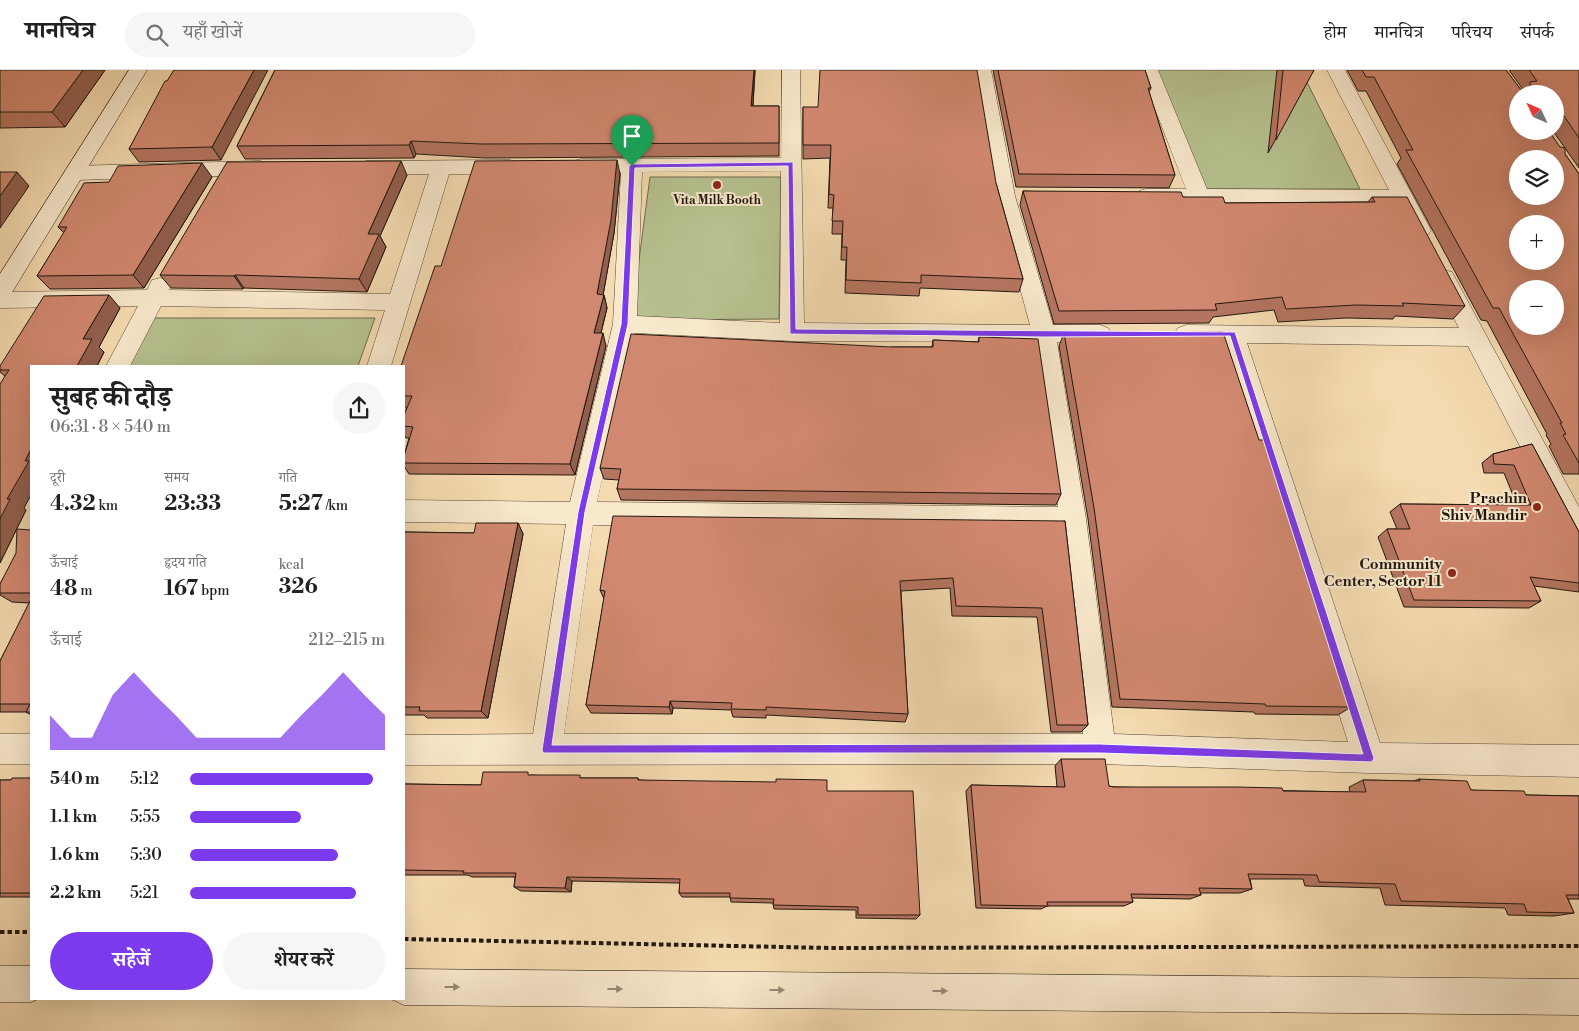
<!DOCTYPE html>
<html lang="hi">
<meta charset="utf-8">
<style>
:root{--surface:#fff;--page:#f6f6f6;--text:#202124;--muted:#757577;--line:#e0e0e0;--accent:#7c3aed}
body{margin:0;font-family:"Libre Bodoni","Noto Serif Devanagari",serif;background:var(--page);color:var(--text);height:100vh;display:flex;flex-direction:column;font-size:19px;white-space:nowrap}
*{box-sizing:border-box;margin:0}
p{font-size:16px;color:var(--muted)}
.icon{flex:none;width:28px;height:28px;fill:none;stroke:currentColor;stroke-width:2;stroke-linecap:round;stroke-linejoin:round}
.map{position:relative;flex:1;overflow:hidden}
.details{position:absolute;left:30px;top:295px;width:375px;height:635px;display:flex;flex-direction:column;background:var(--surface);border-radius:0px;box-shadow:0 5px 20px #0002}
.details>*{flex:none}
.needle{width:32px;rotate:314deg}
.tools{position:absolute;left:1509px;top:15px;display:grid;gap:10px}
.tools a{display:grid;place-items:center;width:55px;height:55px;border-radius:50%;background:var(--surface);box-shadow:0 5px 20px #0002;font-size:25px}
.pin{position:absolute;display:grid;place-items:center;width:42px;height:42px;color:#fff;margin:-51px -21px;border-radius:50% 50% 50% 0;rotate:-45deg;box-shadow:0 0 5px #0007}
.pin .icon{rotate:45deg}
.round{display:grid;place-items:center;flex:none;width:52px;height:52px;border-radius:26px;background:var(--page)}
.overview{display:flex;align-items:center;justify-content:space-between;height:85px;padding:0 20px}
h1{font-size:28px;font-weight:700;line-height:38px}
.metrics{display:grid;grid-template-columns:repeat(3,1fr);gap:8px;height:85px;padding:5px 20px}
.metrics div{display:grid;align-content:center}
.metrics b{font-size:21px;font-weight:700}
.metrics small{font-size:14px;font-weight:400}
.metrics p{font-size:14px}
.chart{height:140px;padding:10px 20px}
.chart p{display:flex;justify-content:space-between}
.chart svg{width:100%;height:90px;margin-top:5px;fill:var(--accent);opacity:.7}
.cta{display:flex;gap:10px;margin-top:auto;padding:10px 20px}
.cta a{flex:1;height:58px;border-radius:30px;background:var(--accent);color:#fff;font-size:20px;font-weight:700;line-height:58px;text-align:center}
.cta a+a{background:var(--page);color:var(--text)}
ul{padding:0 20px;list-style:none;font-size:16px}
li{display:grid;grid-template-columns:80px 60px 1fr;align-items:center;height:38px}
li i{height:12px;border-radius:6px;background:var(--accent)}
header{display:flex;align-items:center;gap:30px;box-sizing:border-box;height:70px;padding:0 25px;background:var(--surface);border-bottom:1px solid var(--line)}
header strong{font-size:24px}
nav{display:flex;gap:28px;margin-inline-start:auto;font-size:18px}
.search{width:350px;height:45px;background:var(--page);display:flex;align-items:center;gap:12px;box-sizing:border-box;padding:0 18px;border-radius:28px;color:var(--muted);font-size:19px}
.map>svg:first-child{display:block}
</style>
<header>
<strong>मानचित्र</strong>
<div class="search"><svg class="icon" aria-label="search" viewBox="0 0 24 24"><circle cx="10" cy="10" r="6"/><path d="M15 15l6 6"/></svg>यहाँ खोजें</div>
<nav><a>होम</a><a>मानचित्र</a><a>परिचय</a><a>संपर्क</a></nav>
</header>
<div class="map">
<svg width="1579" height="961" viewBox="0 0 1579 961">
<rect width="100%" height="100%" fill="#f5dbb1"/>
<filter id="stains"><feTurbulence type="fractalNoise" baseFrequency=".004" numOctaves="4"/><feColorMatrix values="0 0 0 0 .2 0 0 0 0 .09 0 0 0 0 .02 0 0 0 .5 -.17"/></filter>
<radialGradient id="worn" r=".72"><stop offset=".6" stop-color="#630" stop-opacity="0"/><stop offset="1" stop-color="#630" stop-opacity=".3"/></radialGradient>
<!-- green -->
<g fill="#b6c18f" stroke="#6c6c4f">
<polygon points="1157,0 1301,0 1360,119 1199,119"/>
<polygon points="650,107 781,107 779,249 631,250"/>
<polygon points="154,248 375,248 358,296 129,296"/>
</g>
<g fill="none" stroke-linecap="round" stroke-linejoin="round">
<defs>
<g id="street">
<path d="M782,0H800L804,253L1030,255L995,126L973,0H991L1015,126L1053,255H1100L1108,258L1112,264L1108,270L1100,273L1057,272L1086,449L1114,664L1348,672L1223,273H1186L1178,270L1174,264L1178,258L1186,255L1459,258L1433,208L1436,202L1444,200L1452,202L1579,437V475L1569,471L1468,276L1247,273L1380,673L1579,675V707L1369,703L1100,694L404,695V665L533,664L566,454L404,452V430L570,432L613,254L621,102L581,103L574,101L571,96L574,91L581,89L781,88ZM781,101L780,253L637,246L642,102ZM635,263L792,271L1033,272L1058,437L597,432ZM593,455L1061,460L1083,664H564Z"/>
<polygon points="1140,0 1158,0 1207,119 1389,120 1327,0 1345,0 1431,160 1428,165 1420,167 1412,165 1396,134 1146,133 1139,131 1136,126 1139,121 1146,119 1186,119"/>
<polygon points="510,90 517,92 520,97 517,102 510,104 449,104 391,296 367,296 385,240 161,236 130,296 106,296 138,236 0,238 0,222 147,220 152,210 160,208 168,210 171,216 169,220 390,224 429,104 366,105 359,103 356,98 359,93 366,91"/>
<polygon points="260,91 267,93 270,98 267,103 260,105 74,110 67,108 64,103 67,98 74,96"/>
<rect x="0" y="664" width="31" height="30"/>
</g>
<g id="secondary">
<polygon points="129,0 147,0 8,229 0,231 0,204"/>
<polygon points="0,896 31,896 31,929 38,929 31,932 0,932"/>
<polygon points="404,899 1579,909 1579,945 404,935 391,929 404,929"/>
</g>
</defs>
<!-- street casing -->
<use href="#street" stroke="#564838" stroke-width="1"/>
<!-- secondary casing -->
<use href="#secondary" stroke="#21170f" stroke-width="1"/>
<!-- path -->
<g stroke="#21170f" stroke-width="4" stroke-dasharray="4.5 3" stroke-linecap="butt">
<polyline points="0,862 31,862"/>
<polyline points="404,869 830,878 1579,876"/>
</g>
<!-- street -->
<use href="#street" fill="#f8e8cc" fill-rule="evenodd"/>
<!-- secondary -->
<use href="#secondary" fill="#f8e8cc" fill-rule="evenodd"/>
</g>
<!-- wall -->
<g fill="#b47560" stroke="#21170f">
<polygon points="0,0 105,0 65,57 0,58"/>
<polygon points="174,0 221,90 139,92 129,79"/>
<polygon points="275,0 755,0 753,36 779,36 779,86 485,88 416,84 414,88 245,89 237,76"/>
<polygon points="993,0 1145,0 1151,18 1149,22 1175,105 1169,118 1016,117"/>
<polygon points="1277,0 1314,0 1268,83"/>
<polygon points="1347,0 1506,0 1521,20 1524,21 1509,0 1579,0 1579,98 1553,61 1555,61 1555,24 1518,24 1565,84 1579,104 1579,404 1563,404 1549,376 1551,374 1546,365 1547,364 1487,251 1481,250 1397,94 1401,88 1366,21 1358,21"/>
<polygon points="803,37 996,113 1023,209 1019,222 920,218 919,226 845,223 846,190 841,190 842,164 832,164 833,138 828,138 830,88 803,89"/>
<polygon points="620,104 614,163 603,225 604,225 607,238 601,263 606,276 575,405 409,404 404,396 404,386 409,368 406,368 404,364 404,345 407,338 404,338 404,296 441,196"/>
<polygon points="407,105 380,166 386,177 367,222 244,218 243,219 171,218 160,205"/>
<polygon points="212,107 144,218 50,219 37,206 64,163 58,157 109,112"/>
<polygon points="1023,121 1183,127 1225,133 1368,132 1372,127 1465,236 1453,249 1395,246 1393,249 1346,248 1278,252 1274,240 1213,247 1209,253 1054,254 1020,135"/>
<polygon points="120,238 99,277 104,282 97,296 31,296 24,438 26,440 0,493 5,306 0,302 0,296"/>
<polygon points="1064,263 1259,370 1351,637 1338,645 1255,644 1254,642 1112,637 1088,449 1059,276"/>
<polygon points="979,267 1061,424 1056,435 621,430 617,419 619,410 604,409 600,398 891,277 932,277 933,270 978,272"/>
<polygon points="1532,374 1579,462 1579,522 1534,516 1541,531 1529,538 1404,537 1378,467 1387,459 1397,459 1390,442 1400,434 1517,435 1504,403 1484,403 1482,393 1493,384"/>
<polygon points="1065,451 1088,655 1081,662 1051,662 1037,547 952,546 950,518 901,521 908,644 905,652 766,645 766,648 733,647 731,640 673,638 672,644 591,643 586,635 604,529 600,520"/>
<polygon points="518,453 523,464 488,648 427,648 424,645 404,645 404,462 474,463"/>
<polygon points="31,460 31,645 26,642 0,642 0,591 30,533 12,532 0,525 0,514"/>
<polygon points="1061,689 1109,716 1114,717 1350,722 1349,717 1363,710 1414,711 1419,709 1471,720 1526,725 1579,726 1579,829 1568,829 1574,843 1554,846 1508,845 1505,838 1385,835 1380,818 1305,816 1303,809 1250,809 1252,819 1240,823 1200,823 1201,825 1190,829 1132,828 1133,832 1124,836 1047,836 1041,839 976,838 966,721 971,715 1057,717 1055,696"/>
<polygon points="531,705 582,708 638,708 639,710 827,721 920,845 916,849 856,848 856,840 774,839 773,833 731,832 730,827 682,827 679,823 680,813 572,811 571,822 521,821 514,817 515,807 472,807 468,805 404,805 404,714 481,715"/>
<polygon points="31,708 31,827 0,827 0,710 11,710"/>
</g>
<!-- shaded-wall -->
<g fill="#925f4e" stroke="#21170f">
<polygon points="83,0 105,0 65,57 52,42"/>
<polygon points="254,0 268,0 221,90 212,77"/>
<polygon points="754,0 755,0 752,50 751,36"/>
<polygon points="411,71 416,84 414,88 409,75"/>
<polygon points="617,90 620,104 614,163 601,237 597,224"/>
<polygon points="401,91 407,105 380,166 386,177 367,222 359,209 368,164"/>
<polygon points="202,93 212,107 144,218 133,205"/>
<polygon points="17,102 29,116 0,158 0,126"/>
<polygon points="235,205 244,218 243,219 234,206"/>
<polygon points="109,225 120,238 99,277 104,282 97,296 77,296 83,269"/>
<polygon points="604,225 607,238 598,275 594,263"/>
<polygon points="603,263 606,276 575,405 570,394"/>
<polygon points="31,379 31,425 24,438 26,440 0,493 0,449 7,429 25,391"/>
<polygon points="518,453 523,464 488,648 481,641"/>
<polygon points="670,631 673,638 672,644 669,637"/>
<polygon points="567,807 572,811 571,822 565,818"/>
</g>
<!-- building -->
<g fill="#d18870" stroke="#21170f" fill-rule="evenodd">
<polygon points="0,0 83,0 52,42 0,42"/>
<polygon points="174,0 254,0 212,77 129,79 165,11 167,11"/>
<polygon points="275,0 754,0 751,36 779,36 779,73 481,74 411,71 409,75 237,76"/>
<polygon points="820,0 977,0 996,113 1023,209 921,205 921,213 846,210 847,177 842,177 843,151 832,151 834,125 829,124 831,75 803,75 803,37 818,37"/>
<polygon points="998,0 1145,0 1151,18 1148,18 1175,105 1019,104"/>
<polygon points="1283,0 1314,0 1276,70"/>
<path d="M1362,0H1506L1521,20L1530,22V12L1537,11L1529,0H1579V68L1564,46H1555V24H1518V61H1549L1560,77L1565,78V84L1579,104V393L1563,365L1566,364L1560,353H1562L1499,238H1493L1406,80H1413L1374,7H1366ZM1518,89H1555V126H1518ZM1518,154H1555V191H1518ZM1518,219H1555V256H1518Z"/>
<polygon points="617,90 611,150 597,224 604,225 594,263 603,263 570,394 404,393 404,386 413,357 404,356 404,345 412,326 404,326 404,296 401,296 435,196 441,196 475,91"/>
<polygon points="401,91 368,164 379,164 359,209 235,205 234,206 160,205 227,92"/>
<polygon points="202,93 133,205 37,206 67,157 58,157 84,113 109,112 118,96"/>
<polygon points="0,102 17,102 0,126"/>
<polygon points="1023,121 1181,122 1183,127 1223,127 1225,133 1375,132 1372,127 1407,127 1465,236 1402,233 1404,236 1356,235 1286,239 1282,227 1215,234 1217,240 1059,241"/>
<polygon points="109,225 83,269 92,269 77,296 31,296 31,379 25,391 29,391 7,429 10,429 0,449 0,314 9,300 0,300 0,296 44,226"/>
<polygon points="1223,262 1259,370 1264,370 1351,637 1266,636 1265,634 1120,629 1094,438 1064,263"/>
<polygon points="631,264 891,277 933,277 933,270 979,272 979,267 1038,269 1061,424 617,419 621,399 600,398"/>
<polygon points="1532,374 1579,462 1579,513 1530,507 1541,531 1414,530 1387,459 1410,459 1400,434 1531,435 1514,395 1494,394 1493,384"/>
<polygon points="613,446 1065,451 1088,655 1057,655 1042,538 956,536 953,508 900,511 908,644 766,637 766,640 731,639 732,633 670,631 669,637 586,635 605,521 600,520"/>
<polygon points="476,453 518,453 481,641 419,641 420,637 404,637 404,462 474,463"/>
<polygon points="17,459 31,460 31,523 0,523 0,514 16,483"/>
<polygon points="31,529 31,642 26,642 30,634 0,634 0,591"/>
<polygon points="1061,689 1105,689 1109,716 1114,717 1236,717 1282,718 1283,721 1366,722 1363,710 1420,711 1419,709 1467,711 1471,720 1524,721 1526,725 1579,726 1579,825 1566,825 1574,843 1527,842 1524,834 1401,831 1395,814 1319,812 1317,805 1248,804 1252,819 1199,818 1201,825 1131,824 1133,832 1047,832 1048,836 981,835 971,715 1065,717"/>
<polygon points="483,702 528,702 528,705 580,705 580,708 638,708 638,710 776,712 776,709 827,710 827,721 913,721 920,845 858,845 858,837 773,835 774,829 730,828 730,823 679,823 680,809 567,807 565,818 514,817 516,803 463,803 464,801 404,800 404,714 481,715"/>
<polygon points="12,708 31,708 31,823 0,823 0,710 11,710"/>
</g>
<!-- one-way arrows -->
<defs><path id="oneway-solid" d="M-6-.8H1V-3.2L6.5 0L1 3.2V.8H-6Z" transform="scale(1.25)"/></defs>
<g fill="#978a77">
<use href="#oneway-solid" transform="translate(452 917)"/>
<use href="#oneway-solid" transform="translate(615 919)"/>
<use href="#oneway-solid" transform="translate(777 920)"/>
<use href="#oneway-solid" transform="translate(940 921)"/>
</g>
<!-- route -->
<path fill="#7c3aed" stroke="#fff" fill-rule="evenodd" d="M793,92L796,259L1235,262L1374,688L1372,692L1100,683H543L542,680L578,442L621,254L629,96L632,94ZM788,96L790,264L1044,267L1230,266L1363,684L1100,674L552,675L585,442L628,254L635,98Z"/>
<!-- markers -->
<g fill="#8f2418" stroke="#f8e8cc" stroke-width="2">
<circle cx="717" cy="115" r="5"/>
<circle cx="1537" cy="437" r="5"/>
<circle cx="1452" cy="503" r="5"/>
</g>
<g text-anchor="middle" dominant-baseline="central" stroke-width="4" stroke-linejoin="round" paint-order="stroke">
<!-- far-poi labels -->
<g font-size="12" font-weight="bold" fill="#21170f" stroke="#f8e8cc">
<text x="717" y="130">Vita Milk Booth</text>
</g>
<!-- poi labels -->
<g font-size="15" font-weight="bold" fill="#21170f" stroke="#f8e8cc" text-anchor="end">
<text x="1527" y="428">Prachin<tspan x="1527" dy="17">Shiv Mandir</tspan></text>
<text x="1442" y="494">Community<tspan x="1442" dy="17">Center, Sector 11</tspan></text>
</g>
</g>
<rect width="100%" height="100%" filter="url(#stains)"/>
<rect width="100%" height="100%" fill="url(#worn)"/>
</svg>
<div class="tools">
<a><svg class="needle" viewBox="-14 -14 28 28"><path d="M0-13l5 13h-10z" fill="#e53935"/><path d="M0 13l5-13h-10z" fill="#757577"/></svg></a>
<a><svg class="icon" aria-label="layers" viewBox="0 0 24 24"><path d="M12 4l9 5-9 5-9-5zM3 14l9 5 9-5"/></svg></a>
<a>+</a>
<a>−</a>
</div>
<div class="pin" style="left:632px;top:96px;background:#1e9e55"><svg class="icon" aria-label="arrive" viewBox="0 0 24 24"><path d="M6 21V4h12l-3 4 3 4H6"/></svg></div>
<section class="details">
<div class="overview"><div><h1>सुबह की दौड़</h1><p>06:31 · 8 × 540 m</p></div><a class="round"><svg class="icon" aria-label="share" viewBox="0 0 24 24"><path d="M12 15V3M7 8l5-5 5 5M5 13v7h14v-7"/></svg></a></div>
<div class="metrics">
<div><p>दूरी</p><b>4.32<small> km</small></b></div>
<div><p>समय</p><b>23:33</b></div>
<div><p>गति</p><b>5:27<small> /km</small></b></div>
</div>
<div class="metrics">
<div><p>ऊँचाई</p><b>48<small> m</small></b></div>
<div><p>हृदय गति</p><b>167<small> bpm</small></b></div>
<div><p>kcal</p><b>326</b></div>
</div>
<div class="chart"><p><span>ऊँचाई</span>212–215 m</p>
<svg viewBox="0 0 160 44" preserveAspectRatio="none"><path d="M0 44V27L10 38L20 38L30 17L40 6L50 17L60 27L70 38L80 38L90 38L100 38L110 38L120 27L130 17L140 6L150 17L160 27V44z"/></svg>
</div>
<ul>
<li><b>540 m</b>5:12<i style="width:94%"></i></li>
<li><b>1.1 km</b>5:55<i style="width:57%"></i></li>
<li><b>1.6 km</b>5:30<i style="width:76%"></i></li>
<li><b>2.2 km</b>5:21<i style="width:85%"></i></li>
</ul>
<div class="cta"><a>सहेजें</a><a>शेयर करें</a></div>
</section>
</div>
